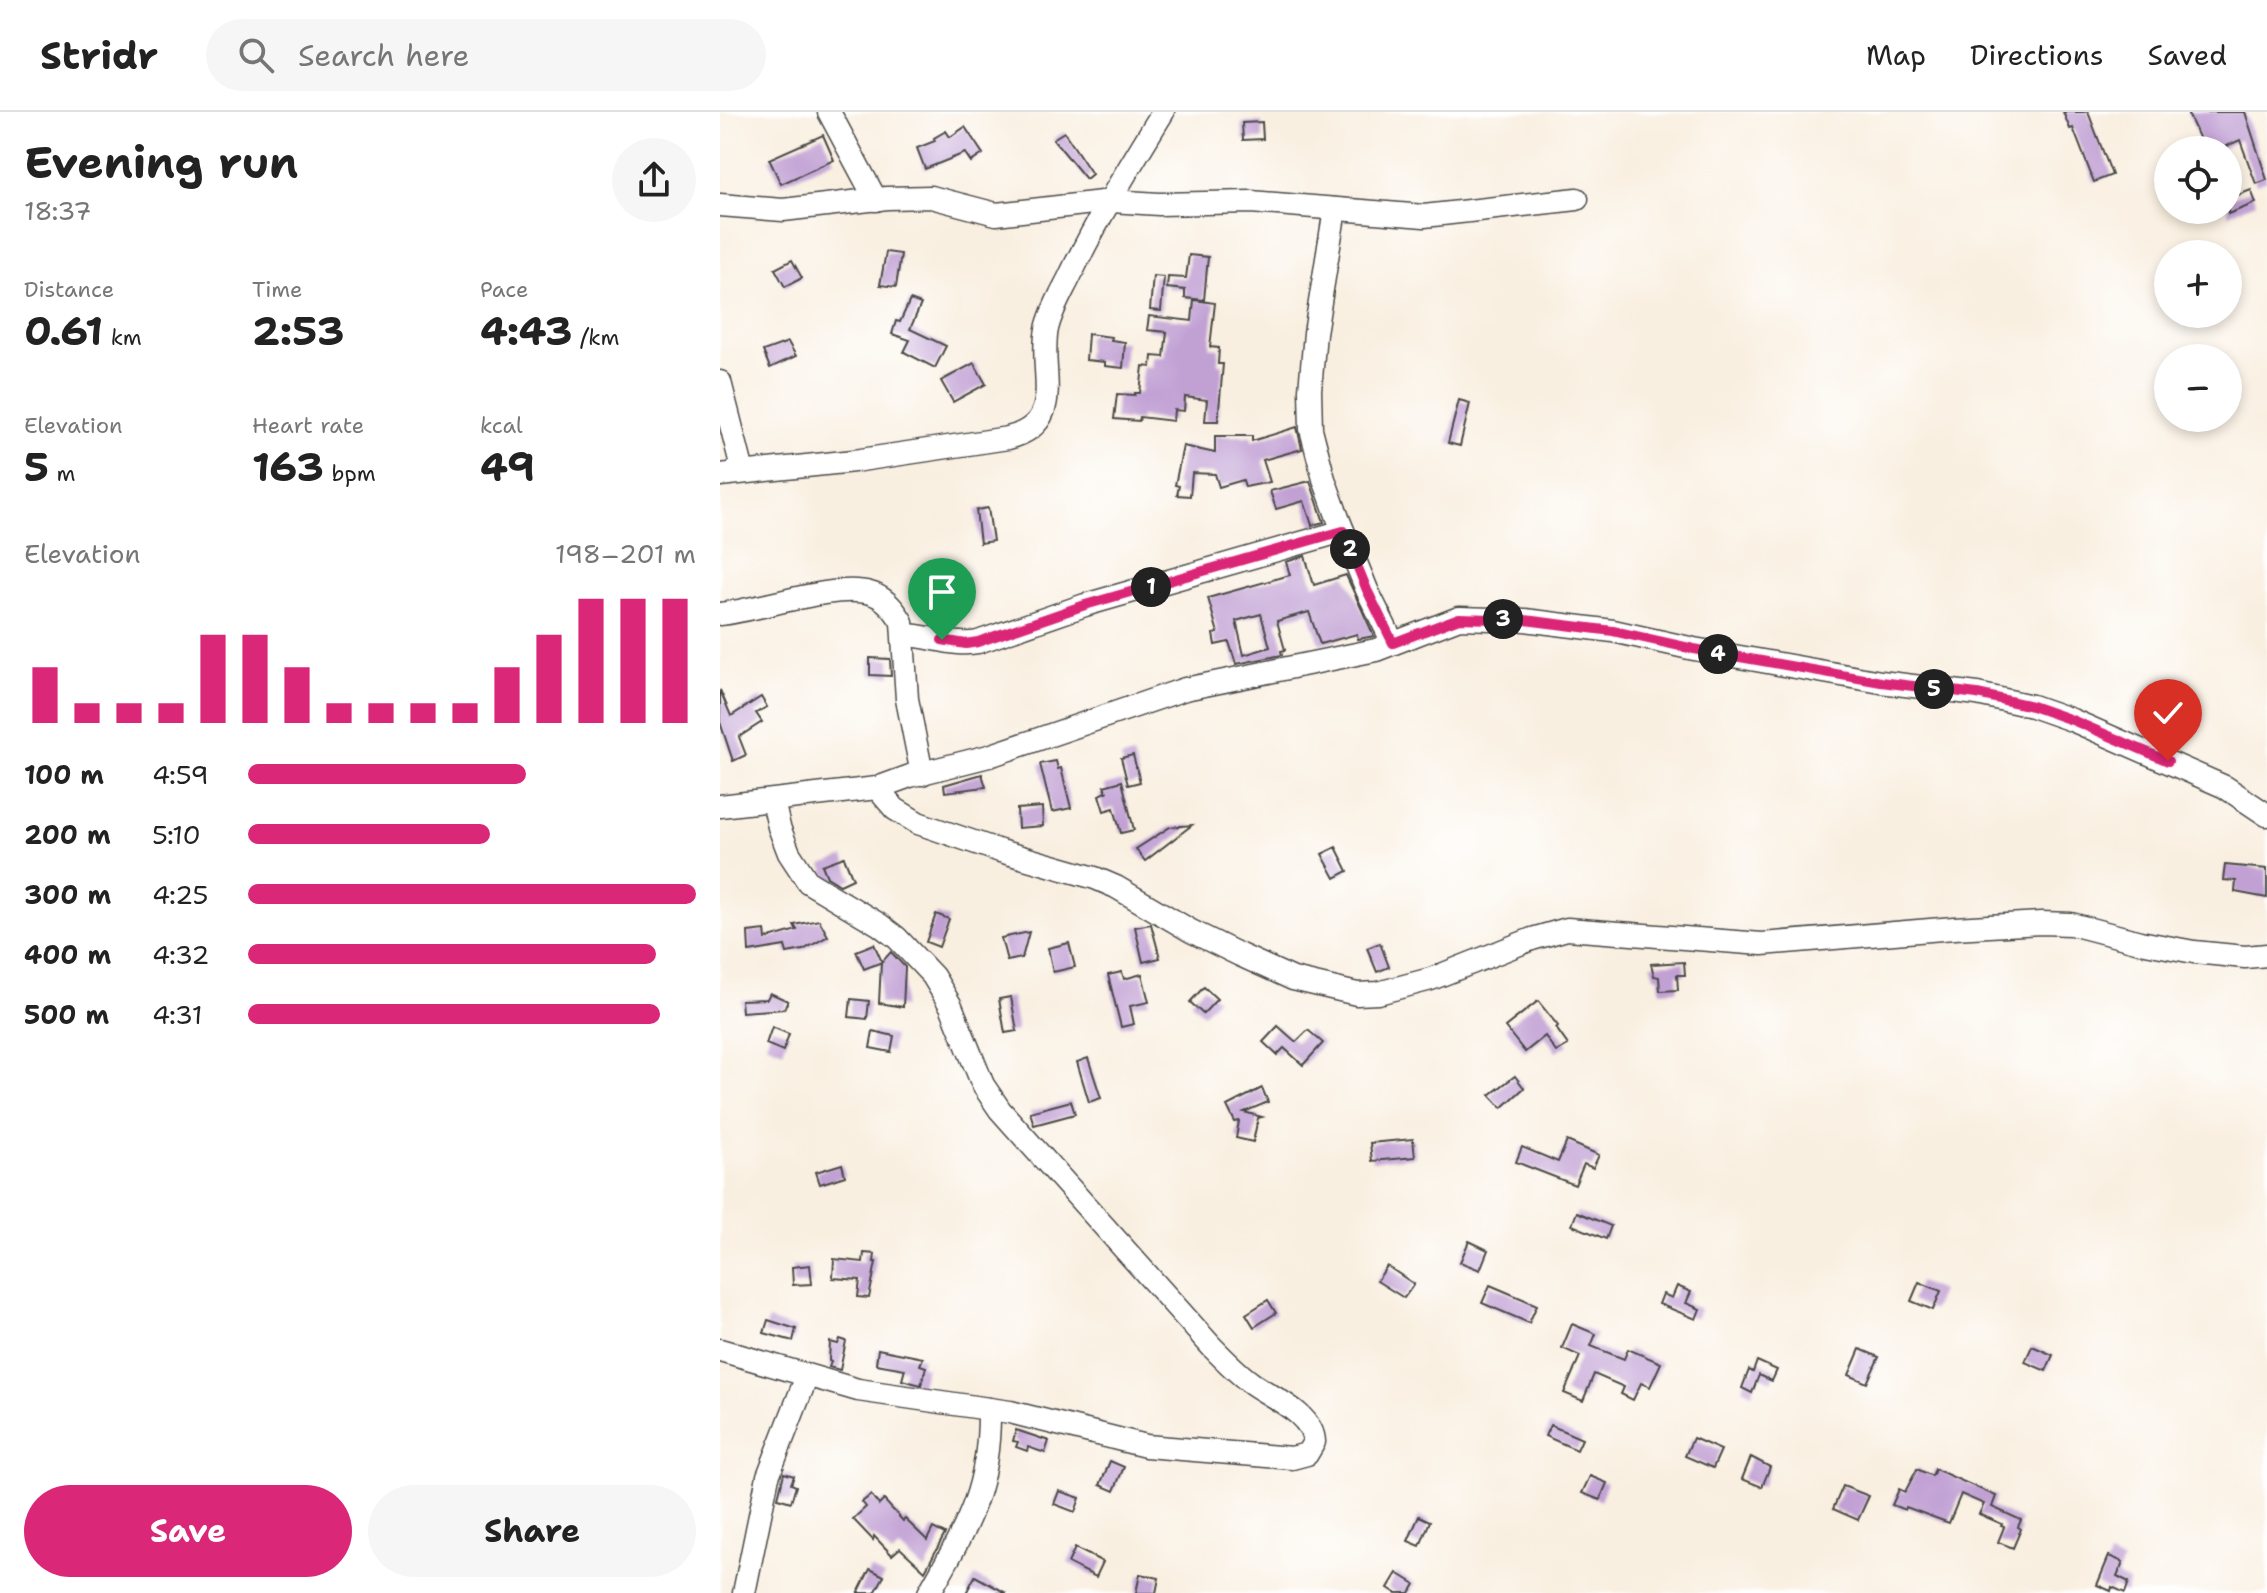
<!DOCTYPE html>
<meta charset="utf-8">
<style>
:root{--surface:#fff;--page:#f6f6f6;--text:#222;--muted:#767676;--line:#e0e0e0;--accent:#db2777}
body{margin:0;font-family:"Shantell Sans",sans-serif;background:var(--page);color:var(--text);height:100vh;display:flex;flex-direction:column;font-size:30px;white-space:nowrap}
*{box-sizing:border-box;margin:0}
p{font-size:26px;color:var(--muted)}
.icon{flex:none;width:44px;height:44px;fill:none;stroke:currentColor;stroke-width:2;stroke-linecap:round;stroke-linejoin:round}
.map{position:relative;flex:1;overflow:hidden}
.sheet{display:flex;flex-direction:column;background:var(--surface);width:720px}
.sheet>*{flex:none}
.fabs{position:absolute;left:1434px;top:24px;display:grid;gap:16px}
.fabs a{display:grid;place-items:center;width:88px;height:88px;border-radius:50%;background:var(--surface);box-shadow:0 4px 12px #0003;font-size:40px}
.pin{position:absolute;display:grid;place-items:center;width:68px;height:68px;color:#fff;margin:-82px -34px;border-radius:50% 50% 50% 0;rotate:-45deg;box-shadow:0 0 8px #0007}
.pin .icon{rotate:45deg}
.km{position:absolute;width:40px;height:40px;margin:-20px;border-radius:50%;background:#222;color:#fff;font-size:22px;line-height:40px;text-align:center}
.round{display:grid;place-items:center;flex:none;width:84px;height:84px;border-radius:42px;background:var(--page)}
.head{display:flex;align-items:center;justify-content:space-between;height:136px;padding:0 24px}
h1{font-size:44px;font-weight:700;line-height:60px}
.figures{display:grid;grid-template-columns:repeat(3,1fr);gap:12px;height:136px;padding:8px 24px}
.figures div{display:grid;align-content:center}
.figures b{font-size:40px;font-weight:700}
.figures small{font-size:22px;font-weight:400}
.figures p{font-size:22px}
.chart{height:224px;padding:16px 24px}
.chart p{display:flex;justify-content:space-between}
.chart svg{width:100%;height:144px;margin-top:8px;stroke:var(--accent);stroke-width:6}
.button{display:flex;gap:16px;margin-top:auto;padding:16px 24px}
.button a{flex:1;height:92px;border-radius:48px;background:var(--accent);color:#fff;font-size:32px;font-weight:700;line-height:92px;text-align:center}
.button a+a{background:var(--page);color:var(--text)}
ul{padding:0 24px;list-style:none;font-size:26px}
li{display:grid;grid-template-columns:128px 96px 1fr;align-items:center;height:60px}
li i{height:20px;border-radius:10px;background:var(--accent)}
header{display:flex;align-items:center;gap:48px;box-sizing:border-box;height:112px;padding:0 40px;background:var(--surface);border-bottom:2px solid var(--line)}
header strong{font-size:38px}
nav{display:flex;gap:44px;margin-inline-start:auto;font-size:28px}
.search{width:560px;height:72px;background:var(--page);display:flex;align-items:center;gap:20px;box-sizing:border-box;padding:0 28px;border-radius:44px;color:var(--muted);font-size:30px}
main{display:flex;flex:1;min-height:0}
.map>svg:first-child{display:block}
</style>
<header>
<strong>Stridr</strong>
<div class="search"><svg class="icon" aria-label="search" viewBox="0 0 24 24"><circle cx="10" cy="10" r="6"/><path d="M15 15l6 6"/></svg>Search here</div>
<nav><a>Map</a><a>Directions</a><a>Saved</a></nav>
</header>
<main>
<section class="sheet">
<div class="head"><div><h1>Evening run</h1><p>18:37</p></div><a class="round"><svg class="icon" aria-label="share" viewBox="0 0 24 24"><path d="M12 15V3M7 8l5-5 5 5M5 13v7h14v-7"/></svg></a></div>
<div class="figures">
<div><p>Distance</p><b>0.61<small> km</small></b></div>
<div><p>Time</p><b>2:53</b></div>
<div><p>Pace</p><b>4:43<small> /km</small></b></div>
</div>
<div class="figures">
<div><p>Elevation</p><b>5<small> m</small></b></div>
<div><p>Heart rate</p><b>163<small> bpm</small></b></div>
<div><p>kcal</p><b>49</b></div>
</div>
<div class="chart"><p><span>Elevation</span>198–201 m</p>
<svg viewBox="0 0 160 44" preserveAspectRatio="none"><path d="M5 44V27M15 44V38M25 44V38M35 44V38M45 44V17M55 44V17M65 44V27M75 44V38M85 44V38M95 44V38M105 44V38M115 44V27M125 44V17M135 44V6M145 44V6M155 44V6"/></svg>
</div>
<ul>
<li><b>100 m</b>4:59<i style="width:62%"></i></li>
<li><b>200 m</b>5:10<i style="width:54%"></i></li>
<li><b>300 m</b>4:25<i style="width:100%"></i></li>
<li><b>400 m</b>4:32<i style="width:91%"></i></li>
<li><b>500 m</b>4:31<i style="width:92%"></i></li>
</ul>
<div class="button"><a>Save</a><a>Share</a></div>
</section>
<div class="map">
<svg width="1547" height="1481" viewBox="0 0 1547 1481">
<rect width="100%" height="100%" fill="#fff"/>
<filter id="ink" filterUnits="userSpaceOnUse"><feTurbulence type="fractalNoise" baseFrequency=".0125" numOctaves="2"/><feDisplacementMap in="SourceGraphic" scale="16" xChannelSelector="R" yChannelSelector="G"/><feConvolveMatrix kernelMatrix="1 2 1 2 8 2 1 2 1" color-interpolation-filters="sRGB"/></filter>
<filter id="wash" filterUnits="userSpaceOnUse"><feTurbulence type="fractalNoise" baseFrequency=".006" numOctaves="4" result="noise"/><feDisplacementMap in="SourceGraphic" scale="32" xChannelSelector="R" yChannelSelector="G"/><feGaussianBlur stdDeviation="1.8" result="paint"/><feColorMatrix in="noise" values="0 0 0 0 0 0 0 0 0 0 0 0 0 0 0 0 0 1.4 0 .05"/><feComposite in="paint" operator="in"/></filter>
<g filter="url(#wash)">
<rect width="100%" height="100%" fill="#f9efe0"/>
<g id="blocks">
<!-- building -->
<g fill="#c1a0d4" fill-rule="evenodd">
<polygon points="1343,0 1368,0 1392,63 1374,70 1353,16 1350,17"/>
<polygon points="1467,0 1525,0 1547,68 1536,72 1520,28 1498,38 1485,38"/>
<polygon points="542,10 543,27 523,28 522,11"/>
<polygon points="245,15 263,42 251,50 245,41 205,57 197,36 215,29 214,26 226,19 230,25"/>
<polygon points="344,20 372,62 366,67 333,27"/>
<polygon points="103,23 114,48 61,72 49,47"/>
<polygon points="1531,78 1536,91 1508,102 1508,87"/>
<polygon points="166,140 181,142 176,175 160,173"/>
<polygon points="469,143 488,145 484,188 465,186 465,178 447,176 448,165 466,166"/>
<polygon points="72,148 82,166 65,175 55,157"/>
<polygon points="433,164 444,165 441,199 430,198"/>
<polygon points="190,188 201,192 190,217 226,234 215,256 184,240 190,228 172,222 176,209 180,210"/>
<polygon points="474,188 495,191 490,235 499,236 498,252 503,252 498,309 485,309 487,288 465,285 464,299 454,298 453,309 420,305 419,309 394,307 397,282 415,283 415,281 420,281 423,254 431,255 432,244 444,245 447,220 427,218 429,204 472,209"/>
<polygon points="368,222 392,225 391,228 405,230 403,256 385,254 385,250 366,248"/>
<polygon points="68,230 76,244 50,256 43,239"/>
<polygon points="254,251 266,272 233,290 221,269"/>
<polygon points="739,288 750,291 740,334 728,331"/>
<polygon points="577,315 582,337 543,348 550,370 525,375 523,368 499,375 495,362 472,361 470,384 457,383 459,374 455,373 463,334 495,341 495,324 532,324 532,329"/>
<polygon points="590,369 604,410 592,413 584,389 556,397 550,379"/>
<polygon points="268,396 273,429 260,431 256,398"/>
<path d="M585,444L594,473L626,463L654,524L638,527L637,522L600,532L589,500L557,509L565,538L561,539L562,543L516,552L509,530L495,533L493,522L498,521L488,486L570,463L566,450ZM541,502L550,535L524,543L516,509Z"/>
<polygon points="150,546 170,547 171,564 150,563"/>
<polygon points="0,578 11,604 41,585 47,595 36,601 42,610 19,625 26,643 13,649 0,610"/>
<polygon points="413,643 420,670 408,673 401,646"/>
<polygon points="336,649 338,657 341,656 351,696 332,700 320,652"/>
<polygon points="262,662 266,675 225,680 224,673"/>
<polygon points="402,669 414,718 401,721 394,696 384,699 379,683 387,680 384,674"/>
<polygon points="322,695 323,714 298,716 297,697"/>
<polygon points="472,713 425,749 416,737 450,715"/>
<polygon points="616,735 628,759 615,766 602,742"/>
<polygon points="124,745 133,767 120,773 107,765 102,753"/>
<polygon points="1505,753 1547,757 1547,786 1515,780 1516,769 1503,768"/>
<polygon points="216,802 229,807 219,835 206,830"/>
<polygon points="99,808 108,824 83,838 67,841 65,834 29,840 28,820 45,818 46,827 77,818 74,813"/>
<polygon points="431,812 440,846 423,850 415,815"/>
<polygon points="309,820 302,846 287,849 281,826"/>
<polygon points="349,831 355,855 333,860 328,836"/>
<polygon points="660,831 669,855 657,860 647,836"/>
<polygon points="154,832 162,850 144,857 136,839"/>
<polygon points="171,840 185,855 183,895 159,891 161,851"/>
<polygon points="964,850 965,863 957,863 958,878 940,879 939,865 934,864 931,852"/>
<polygon points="402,860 404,867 422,862 429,890 410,894 414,912 401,915 388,863"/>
<polygon points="484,875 497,887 483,902 470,890"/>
<polygon points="50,881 68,889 64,897 22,900 21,888 47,887"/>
<polygon points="291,885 297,919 285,921 279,887"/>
<polygon points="131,887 149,889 147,907 129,905"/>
<polygon points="818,889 838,914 836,916 848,933 836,940 825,924 805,940 785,915"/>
<polygon points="558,914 576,930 588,918 603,931 583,953 564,936 557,943 543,930"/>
<polygon points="52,915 69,922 63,939 46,932"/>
<polygon points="153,919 174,924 171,940 150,936"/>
<polygon points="368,946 381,986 369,990 357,950"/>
<polygon points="795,964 804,976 782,996 770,983"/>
<polygon points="542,976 548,990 524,1000 542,1005 538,1006 533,1030 516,1026 519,1009 515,1010 507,994"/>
<polygon points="351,989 355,1002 314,1013 310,1000"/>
<polygon points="693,1027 695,1045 652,1049 650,1031"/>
<polygon points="847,1029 879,1043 873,1056 864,1052 855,1073 796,1050 802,1035 838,1050"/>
<polygon points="122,1052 125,1064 100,1072 96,1060"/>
<polygon points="857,1100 891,1114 886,1127 852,1113"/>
<polygon points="749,1129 768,1138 760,1158 740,1150"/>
<polygon points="144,1141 155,1142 154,1150 156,1150 149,1186 138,1185 140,1168 113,1166 114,1147 143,1150"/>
<polygon points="90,1153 92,1172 73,1173 72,1155"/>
<polygon points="667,1154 694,1172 684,1186 657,1169"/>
<polygon points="1199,1170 1221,1179 1213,1198 1191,1189"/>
<polygon points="770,1173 817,1193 809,1211 762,1191"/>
<polygon points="957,1174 971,1180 966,1191 980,1197 976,1207 939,1192 943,1182 952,1186"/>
<polygon points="548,1188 556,1201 534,1215 526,1202"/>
<polygon points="48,1208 76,1217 73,1229 44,1221"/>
<polygon points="852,1212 876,1222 871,1234 904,1247 908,1237 941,1251 930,1275 921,1271 913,1288 901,1282 904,1275 874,1262 863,1289 844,1281 860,1244 842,1236"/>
<polygon points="120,1227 126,1229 120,1258 109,1255 111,1250 109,1249 110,1230 118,1232"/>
<polygon points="1312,1234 1333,1243 1326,1259 1305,1250"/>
<polygon points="158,1237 203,1246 200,1253 206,1255 201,1273 182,1268 185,1257 156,1252"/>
<polygon points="1140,1237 1159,1245 1147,1271 1129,1263"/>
<polygon points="1037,1249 1057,1258 1052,1269 1039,1263 1032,1281 1022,1276 1029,1258 1033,1260"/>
<polygon points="830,1313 862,1327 857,1338 825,1324"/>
<polygon points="296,1318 329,1329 325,1341 308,1335 307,1339 296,1335 298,1330 293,1329"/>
<polygon points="973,1326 1001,1338 993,1356 965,1344"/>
<polygon points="1031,1345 1050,1355 1042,1375 1022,1367"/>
<polygon points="390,1349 404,1355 394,1379 380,1373"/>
<polygon points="1197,1357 1212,1364 1215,1357 1276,1384 1272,1395 1301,1408 1298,1415 1301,1417 1293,1436 1278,1430 1284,1415 1281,1414 1282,1412 1259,1402 1264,1392 1241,1382 1229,1411 1186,1395 1185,1398 1172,1393 1179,1377 1185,1380"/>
<polygon points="64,1361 74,1364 71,1372 76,1374 71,1390 58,1386"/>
<polygon points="870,1364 887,1371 880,1388 862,1381"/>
<polygon points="1123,1374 1149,1384 1138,1408 1113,1397"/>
<polygon points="339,1379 360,1386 355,1400 334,1392"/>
<polygon points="151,1383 159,1393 164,1388 183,1409 185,1407 207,1428 213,1416 225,1422 205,1459 180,1436 172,1443 154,1424 153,1428 133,1407 146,1395 142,1390"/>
<polygon points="699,1404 710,1409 700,1434 688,1429"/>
<polygon points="355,1436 383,1450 376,1465 348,1451"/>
<polygon points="1389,1444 1403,1450 1397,1464 1409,1470 1405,1481 1392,1475 1391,1479 1377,1473"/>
<polygon points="150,1457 164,1464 155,1481 138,1481"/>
<polygon points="677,1461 695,1472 690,1481 676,1481 668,1476"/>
<polygon points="420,1462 439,1466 436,1481 416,1481"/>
<polygon points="255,1464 286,1481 246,1481"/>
</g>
</g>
</g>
<g filter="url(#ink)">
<use href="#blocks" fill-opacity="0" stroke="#4a4846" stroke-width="2"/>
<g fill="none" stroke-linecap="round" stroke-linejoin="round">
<defs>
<g id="minor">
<polyline points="109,0 156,88"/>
<polyline points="0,93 63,98 167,86 211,85 276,102 391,89 439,92 531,90 704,104 857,87"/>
<polyline points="615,97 595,221 590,278 591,317 604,367 618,406 647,478 673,531"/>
<polyline points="0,270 23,360"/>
<path d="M0,363L134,349L288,326C348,311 318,259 327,217C331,199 341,182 349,166C376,109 410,54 443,0"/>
<path d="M0,502C40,498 114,471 150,481C165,485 175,498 182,510L187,587L202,662"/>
<path d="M184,523C209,523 233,535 258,530L365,493L623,419"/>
<polyline points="157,676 175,697 198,711 280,739 375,766 396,775 471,819 520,843 573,867 637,882 658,881 711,867 812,827 847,817 1042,832 1234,816 1321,811 1351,812 1420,830 1474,840 1525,845 1547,843"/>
<polyline points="0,694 157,676 190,664 269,644 465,577 656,538 739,506 805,508 893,519 974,537 1161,570 1257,582 1312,594 1352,608 1505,675 1547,703"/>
<path d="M0,1238L138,1278L290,1300L426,1334L572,1346L587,1342L594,1330C593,1301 550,1285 530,1270C516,1260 504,1247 492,1235L280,998L263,973L231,894L213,864L177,826L160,813L88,770L69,741L59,715L53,689"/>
<polyline points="24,1481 48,1364 87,1264"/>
<path d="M209,1481C247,1414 270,1377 269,1297"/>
</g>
</defs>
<!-- minor casing -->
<use href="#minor" stroke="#4a4846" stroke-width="25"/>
<!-- minor -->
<use href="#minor" stroke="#fff" stroke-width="22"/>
</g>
</g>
<g fill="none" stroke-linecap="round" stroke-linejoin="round" filter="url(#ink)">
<defs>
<polyline id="route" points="222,528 246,532 258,530 365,493 623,419 647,478 673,531 739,506 805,508 893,519 974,537 1161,570 1257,582 1312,594 1352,608 1448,649"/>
</defs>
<!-- route casing -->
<use href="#route" stroke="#fff" stroke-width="16"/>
<!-- route -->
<use href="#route" stroke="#db2777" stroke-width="10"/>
</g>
</svg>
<div class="fabs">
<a><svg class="icon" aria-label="locate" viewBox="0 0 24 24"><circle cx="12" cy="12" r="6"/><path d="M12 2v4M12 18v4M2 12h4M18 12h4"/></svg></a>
<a>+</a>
<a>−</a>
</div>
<div class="pin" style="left:222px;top:528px;background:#1e9e55"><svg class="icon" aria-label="arrive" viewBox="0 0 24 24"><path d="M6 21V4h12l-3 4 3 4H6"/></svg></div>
<div class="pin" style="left:1448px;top:649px;background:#d93025"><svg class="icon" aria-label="check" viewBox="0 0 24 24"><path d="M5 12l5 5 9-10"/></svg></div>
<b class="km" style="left:431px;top:475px">1</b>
<b class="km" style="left:630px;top:437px">2</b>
<b class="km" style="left:783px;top:507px">3</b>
<b class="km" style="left:998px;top:542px">4</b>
<b class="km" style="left:1214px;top:577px">5</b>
</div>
</main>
